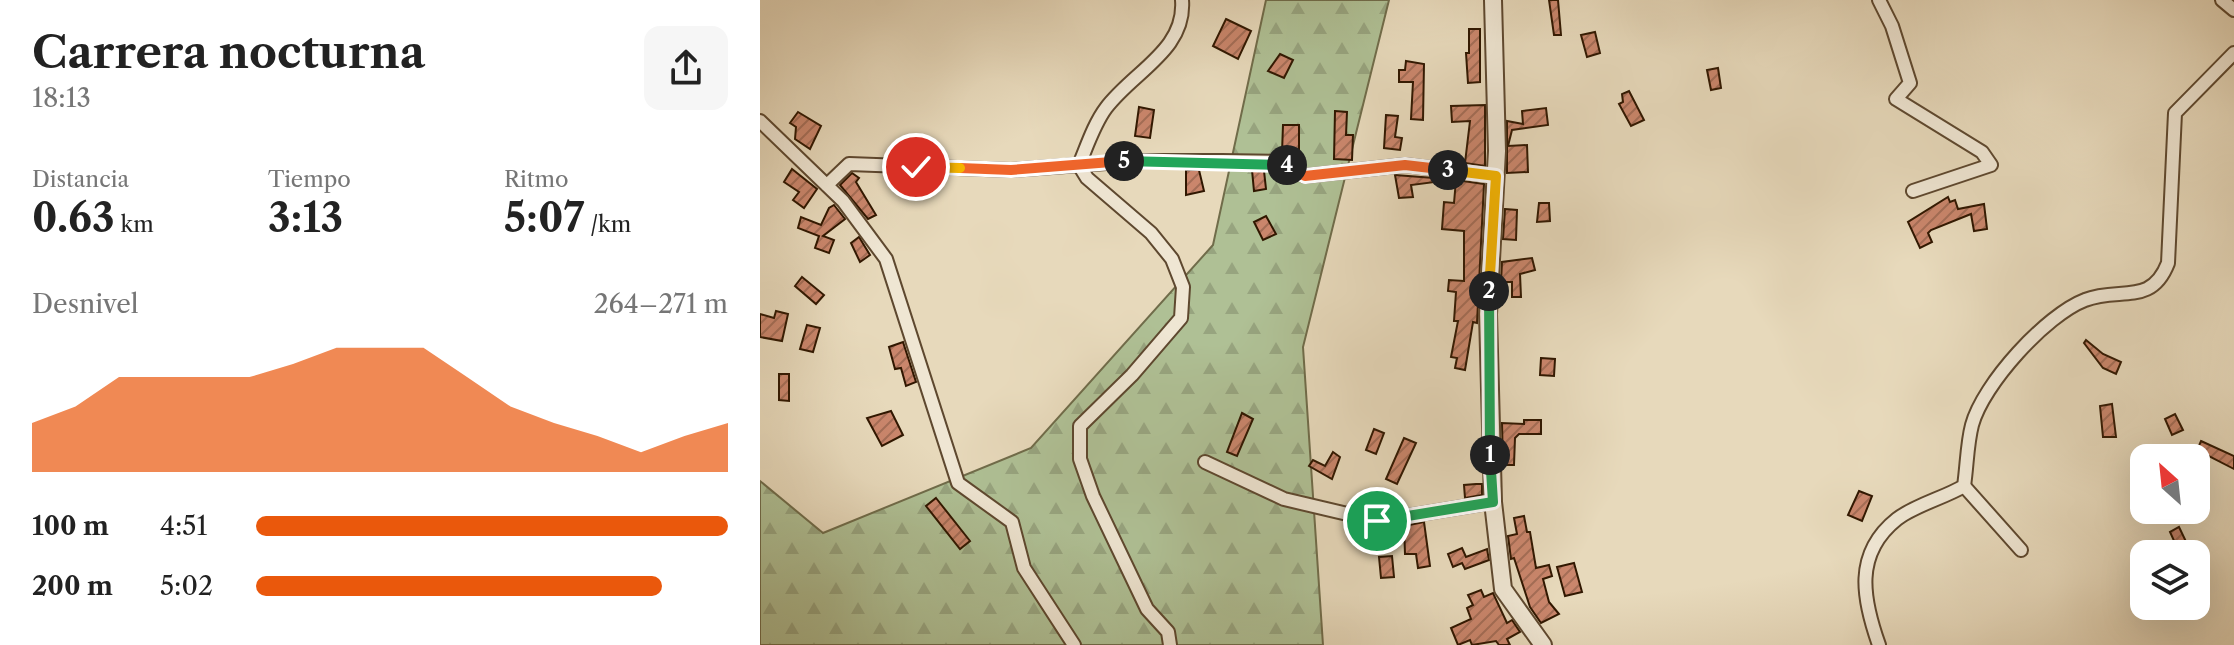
<!DOCTYPE html>
<html lang="es">
<meta charset="utf-8">
<style>
:root{--surface:#fff;--page:#f6f6f6;--text:#222;--muted:#767676;--accent:#ea580c}
body{margin:0;font-family:"Libre Caslon Text",serif;background:var(--page);color:var(--text);height:100vh;display:flex;flex-direction:column;font-size:30px;white-space:nowrap}
*{box-sizing:border-box;margin:0}
p{font-size:26px;color:var(--muted)}
.icon{flex:none;width:44px;height:44px;fill:none;stroke:currentColor;stroke-width:2;stroke-linecap:round;stroke-linejoin:round}
.map{position:relative;flex:1;overflow:hidden}
.drawer{display:flex;flex-direction:column;background:var(--surface);width:760px}
.drawer>*{flex:none}
.needle{width:52px;rotate:333deg}
.buttons{position:absolute;left:1370px;top:444px;display:grid;gap:16px}
.buttons a{display:grid;place-items:center;width:80px;height:80px;border-radius:16px;background:var(--surface);box-shadow:0 8px 32px #0002;font-size:40px}
.pin{position:absolute;display:grid;place-items:center;width:68px;height:68px;color:#fff;margin:-34px;border:4px solid #fff;border-radius:50%;box-shadow:0 2px 8px #0007}
.km{position:absolute;width:40px;height:40px;margin:-20px;border-radius:50%;background:#222;color:#fff;font-size:22px;line-height:40px;text-align:center}
.round{display:grid;place-items:center;flex:none;width:84px;height:84px;border-radius:16px;background:var(--page)}
.headline{display:flex;align-items:center;justify-content:space-between;height:136px;padding:0 32px}
h1{font-size:44px;font-weight:700;line-height:60px}
.stats{display:grid;grid-template-columns:repeat(3,1fr);gap:12px;height:136px;padding:8px 32px}
.stats div{display:grid;align-content:center}
.stats b{font-size:40px;font-weight:700}
.stats small{font-size:22px;font-weight:400}
.stats p{font-size:22px}
.chart{height:224px;padding:16px 32px}
.chart p{display:flex;justify-content:space-between}
.chart svg{width:100%;height:144px;margin-top:8px;fill:var(--accent);opacity:.7}
ul{padding:0 32px;list-style:none;font-size:26px}
li{display:grid;grid-template-columns:128px 96px 1fr;align-items:center;height:60px}
li i{height:20px;border-radius:10px;background:var(--accent)}
main{display:flex;flex:1;min-height:0}
.map>svg:first-child{display:block}
</style>
<main>
<section class="drawer">
<div class="headline"><div><h1>Carrera nocturna</h1><p>18:13</p></div><a class="round"><svg class="icon" aria-label="share" viewBox="0 0 24 24"><path d="M12 15V3M7 8l5-5 5 5M5 13v7h14v-7"/></svg></a></div>
<div class="stats">
<div><p>Distancia</p><b>0.63<small> km</small></b></div>
<div><p>Tiempo</p><b>3:13</b></div>
<div><p>Ritmo</p><b>5:07<small> /km</small></b></div>
</div>
<div class="chart"><p><span>Desnivel</span>264–271 m</p>
<svg viewBox="0 0 160 44" preserveAspectRatio="none"><path d="M0 44V29L10 24L20 15L30 15L40 15L50 15L60 11L70 6L80 6L90 6L100 15L110 24L120 29L130 33L140 38L150 33L160 29V44z"/></svg>
</div>
<ul>
<li><b>100 m</b>4:51<i style="width:100%"></i></li>
<li><b>200 m</b>5:02<i style="width:86%"></i></li>
</ul>
</section>
<div class="map">
<svg width="1474" height="645" viewBox="0 0 1474 645">
<defs>
<pattern id="forest-firs" width="22" height="20" patternUnits="userSpaceOnUse" patternTransform="scale(2)"><rect width="22" height="20" fill="#afc095"/><path d="M5 1l3.5 6h-7zM16 11l3.5 6h-7z" fill="#97a47f"/></pattern>
<pattern id="building-hatch" width="6" height="6" patternUnits="userSpaceOnUse" patternTransform="scale(2)"><rect width="6" height="6" fill="#ca866c"/><path d="M-1 1l2-2M0 6l6-6M5 7l2-2" fill="none" stroke="#a46d56"/></pattern>
</defs>
<rect width="100%" height="100%" fill="#e7d9bb"/>
<filter id="stains"><feTurbulence type="fractalNoise" baseFrequency=".0025" numOctaves="4"/><feColorMatrix values="0 0 0 0 .2 0 0 0 0 .09 0 0 0 0 .02 0 0 0 .5 -.17"/></filter>
<radialGradient id="worn" r=".72"><stop offset=".6" stop-color="#630" stop-opacity="0"/><stop offset="1" stop-color="#630" stop-opacity=".3"/></radialGradient>
<!-- forest -->
<polygon fill="url(#forest-firs)" stroke="#706c4a" stroke-width="2" points="506,0 629,0 543,347 563,645 0,645 0,481 63,533 271,448 453,245"/>
<!-- building -->
<g fill="url(#building-hatch)" stroke="#301700" stroke-width="2">
<polygon points="789,0 798,0 801,35 794,35"/>
<polygon points="466,19 491,31 478,59 453,46"/>
<polygon points="709,29 720,29 720,82 708,83 706,53 709,53"/>
<polygon points="835,32 840,53 827,57 821,35"/>
<polygon points="520,54 533,60 524,78 508,71"/>
<polygon points="646,61 664,64 663,120 651,119 653,82 639,82 639,70 645,70"/>
<polygon points="958,68 961,88 951,90 947,70"/>
<polygon points="869,91 884,120 871,126 859,104 863,102 862,94"/>
<polygon points="725,105 725,166 705,163 710,121 692,122 691,106"/>
<polygon points="379,107 394,110 390,138 375,136"/>
<polygon points="786,108 788,125 752,130 748,146 767,145 768,172 747,173 747,121 763,124 762,111"/>
<polygon points="575,111 587,112 586,135 593,135 592,160 574,159"/>
<polygon points="38,112 61,126 50,149 35,139 36,127 30,123"/>
<polygon points="626,115 638,116 635,137 642,138 640,150 624,148"/>
<polygon points="523,125 539,125 539,155 522,153"/>
<polygon points="32,169 57,189 44,208 33,200 39,192 24,182"/>
<polygon points="426,170 439,170 444,191 426,195"/>
<polygon points="492,170 504,171 506,189 494,191"/>
<polygon points="92,173 99,178 96,182 116,215 108,219 80,185"/>
<polygon points="635,175 674,178 675,182 651,185 653,197 639,198"/>
<polygon points="696,180 724,184 717,323 713,322 705,370 695,368 697,358 691,357 698,321 694,321 696,292 688,291 689,280 704,281 704,231 682,229 684,202 694,203"/>
<polygon points="1188,197 1190,202 1195,200 1198,209 1224,204 1227,229 1214,231 1211,214 1171,230 1168,233 1172,242 1160,248 1148,222"/>
<polygon points="779,203 789,203 790,221 777,222"/>
<polygon points="74,205 85,219 63,236 74,240 69,253 55,248 59,236 38,228 41,217 61,225 69,208"/>
<polygon points="745,209 757,210 756,240 743,239"/>
<polygon points="506,216 516,234 503,240 494,222"/>
<polygon points="99,237 110,255 100,262 91,243"/>
<polygon points="772,258 775,270 760,274 761,297 752,297 752,282 741,282 742,262"/>
<polygon points="42,277 64,295 56,304 35,286"/>
<polygon points="16,311 28,314 22,341 0,337 0,314 14,318"/>
<polygon points="47,325 60,328 53,352 40,349"/>
<polygon points="1326,340 1343,354 1361,362 1356,374 1343,368 1324,343"/>
<polygon points="143,342 156,382 146,386 141,368 135,369 129,347"/>
<polygon points="781,358 795,359 794,376 780,375"/>
<polygon points="19,374 29,374 29,401 19,400"/>
<polygon points="1352,404 1356,437 1343,437 1340,406"/>
<polygon points="131,411 143,435 122,446 107,418"/>
<polygon points="482,413 493,419 477,456 467,452"/>
<polygon points="1415,414 1423,430 1412,435 1405,419"/>
<polygon points="764,420 781,420 781,434 759,434 755,438 754,465 743,465 742,423 764,424"/>
<polygon points="614,429 624,433 616,454 606,450"/>
<polygon points="644,438 656,443 637,484 626,479"/>
<polygon points="1441,441 1474,456 1474,469 1437,450"/>
<polygon points="573,452 580,457 572,479 549,466 553,460 565,466"/>
<polygon points="716,484 722,484 722,495 705,498 704,485"/>
<polygon points="1099,491 1112,496 1102,521 1088,515"/>
<polygon points="176,498 210,541 200,549 166,506"/>
<polygon points="764,516 767,532 770,532 776,568 789,565 792,576 783,579 789,602 799,614 781,623 770,607 754,558 751,559 748,536 757,534 754,518"/>
<polygon points="664,522 670,566 658,568 656,554 645,554 644,526"/>
<polygon points="1419,527 1430,550 1420,554 1410,532"/>
<polygon points="702,548 706,557 727,549 729,560 705,569 702,563 693,567 688,554"/>
<polygon points="632,556 634,577 621,578 619,557"/>
<polygon points="814,563 822,592 805,596 797,567"/>
<polygon points="721,590 724,597 733,593 747,623 752,620 760,632 747,639 750,645 739,645 736,641 712,645 710,640 698,645 691,628 711,619 707,608 713,605 708,595"/>
</g>
<g fill="none" stroke-linecap="round" stroke-linejoin="round">
<defs>
<g id="minor">
<polyline points="1119,0 1132,26 1150,83 1136,99 1222,152 1231,165 1153,191"/>
<polyline points="1462,0 1474,10"/>
<polyline points="0,121 83,201 126,259 198,483 252,522 264,568 314,645"/>
<polyline points="67,185 89,164 251,170 373,161 462,161 523,162 545,176 645,165 736,176"/>
<polyline points="445,462 524,499 617,521 733,502"/>
<polyline points="1204,486 1261,550"/>
<path d="M410,645L408,632L387,609L333,496L320,459V426L372,375L421,318L423,287L412,259L391,233L327,178L319,165C327,146 334,124 346,108C374,71 426,50 422,0"/>
<path d="M1119,645C1103,600 1093,554 1137,519C1155,505 1184,498 1204,486C1207,466 1207,444 1212,425C1223,384 1286,315 1325,300C1359,286 1391,307 1408,263L1415,113L1474,53"/>
</g>
<polyline id="tertiary" points="733,0 737,151 728,314 733,502 743,589 783,645"/>
</defs>
<!-- minor casing -->
<use href="#minor" stroke="#5e482f" stroke-width="16"/>
<!-- tertiary casing -->
<use href="#tertiary" stroke="#5e482f" stroke-width="20"/>
<!-- minor -->
<use href="#minor" stroke="#efe6d3" stroke-width="12"/>
<!-- tertiary -->
<use href="#tertiary" stroke="#efe6d3" stroke-width="16"/>
</g>
<g fill="none" stroke-linecap="round" stroke-linejoin="round">
<defs>
<polyline id="split-1" points="617,521 733,502 730,455"/>
<polyline id="split-2" points="729,291 730,455"/>
<polyline id="split-3" points="688,170 736,176 729,291"/>
<polyline id="split-4" points="527,165 545,176 645,165 688,170"/>
<polyline id="split-5" points="364,161 527,165"/>
<polyline id="split-6" points="200,168 251,170 364,161"/>
<polyline id="split-7" points="156,167 200,168"/>
</defs>
<!-- split-1 casing -->
<use href="#split-1" stroke="#fff" stroke-width="16"/>
<!-- split-2 casing -->
<use href="#split-2" stroke="#fff" stroke-width="16"/>
<!-- split-3 casing -->
<use href="#split-3" stroke="#fff" stroke-width="16"/>
<!-- split-4 casing -->
<use href="#split-4" stroke="#fff" stroke-width="16"/>
<!-- split-5 casing -->
<use href="#split-5" stroke="#fff" stroke-width="16"/>
<!-- split-6 casing -->
<use href="#split-6" stroke="#fff" stroke-width="16"/>
<!-- split-7 casing -->
<use href="#split-7" stroke="#fff" stroke-width="16"/>
<!-- split-1 -->
<use href="#split-1" stroke="#22a559" stroke-width="10"/>
<!-- split-2 -->
<use href="#split-2" stroke="#22a559" stroke-width="10"/>
<!-- split-3 -->
<use href="#split-3" stroke="#f5b400" stroke-width="10"/>
<!-- split-4 -->
<use href="#split-4" stroke="#f0652b" stroke-width="10"/>
<!-- split-5 -->
<use href="#split-5" stroke="#22a559" stroke-width="10"/>
<!-- split-6 -->
<use href="#split-6" stroke="#f0652b" stroke-width="10"/>
<!-- split-7 -->
<use href="#split-7" stroke="#f5b400" stroke-width="10"/>
</g>
<rect width="100%" height="100%" filter="url(#stains)"/>
<rect width="100%" height="100%" fill="url(#worn)"/>
</svg>
<div class="buttons">
<a><svg class="needle" viewBox="-14 -14 28 28"><path d="M0-13l5 13h-10z" fill="#e53935"/><path d="M0 13l5-13h-10z" fill="#767676"/></svg></a>
<a><svg class="icon" aria-label="layers" viewBox="0 0 24 24"><path d="M12 4l9 5-9 5-9-5zM3 14l9 5 9-5"/></svg></a>
</div>
<div class="pin" style="left:617px;top:521px;background:#1e9e55"><svg class="icon" aria-label="arrive" viewBox="0 0 24 24"><path d="M6 21V4h12l-3 4 3 4H6"/></svg></div>
<div class="pin" style="left:156px;top:167px;background:#d93025"><svg class="icon" aria-label="check" viewBox="0 0 24 24"><path d="M5 12l5 5 9-10"/></svg></div>
<b class="km" style="left:730px;top:455px">1</b>
<b class="km" style="left:729px;top:291px">2</b>
<b class="km" style="left:688px;top:170px">3</b>
<b class="km" style="left:527px;top:165px">4</b>
<b class="km" style="left:364px;top:161px">5</b>
</div>
</main>
